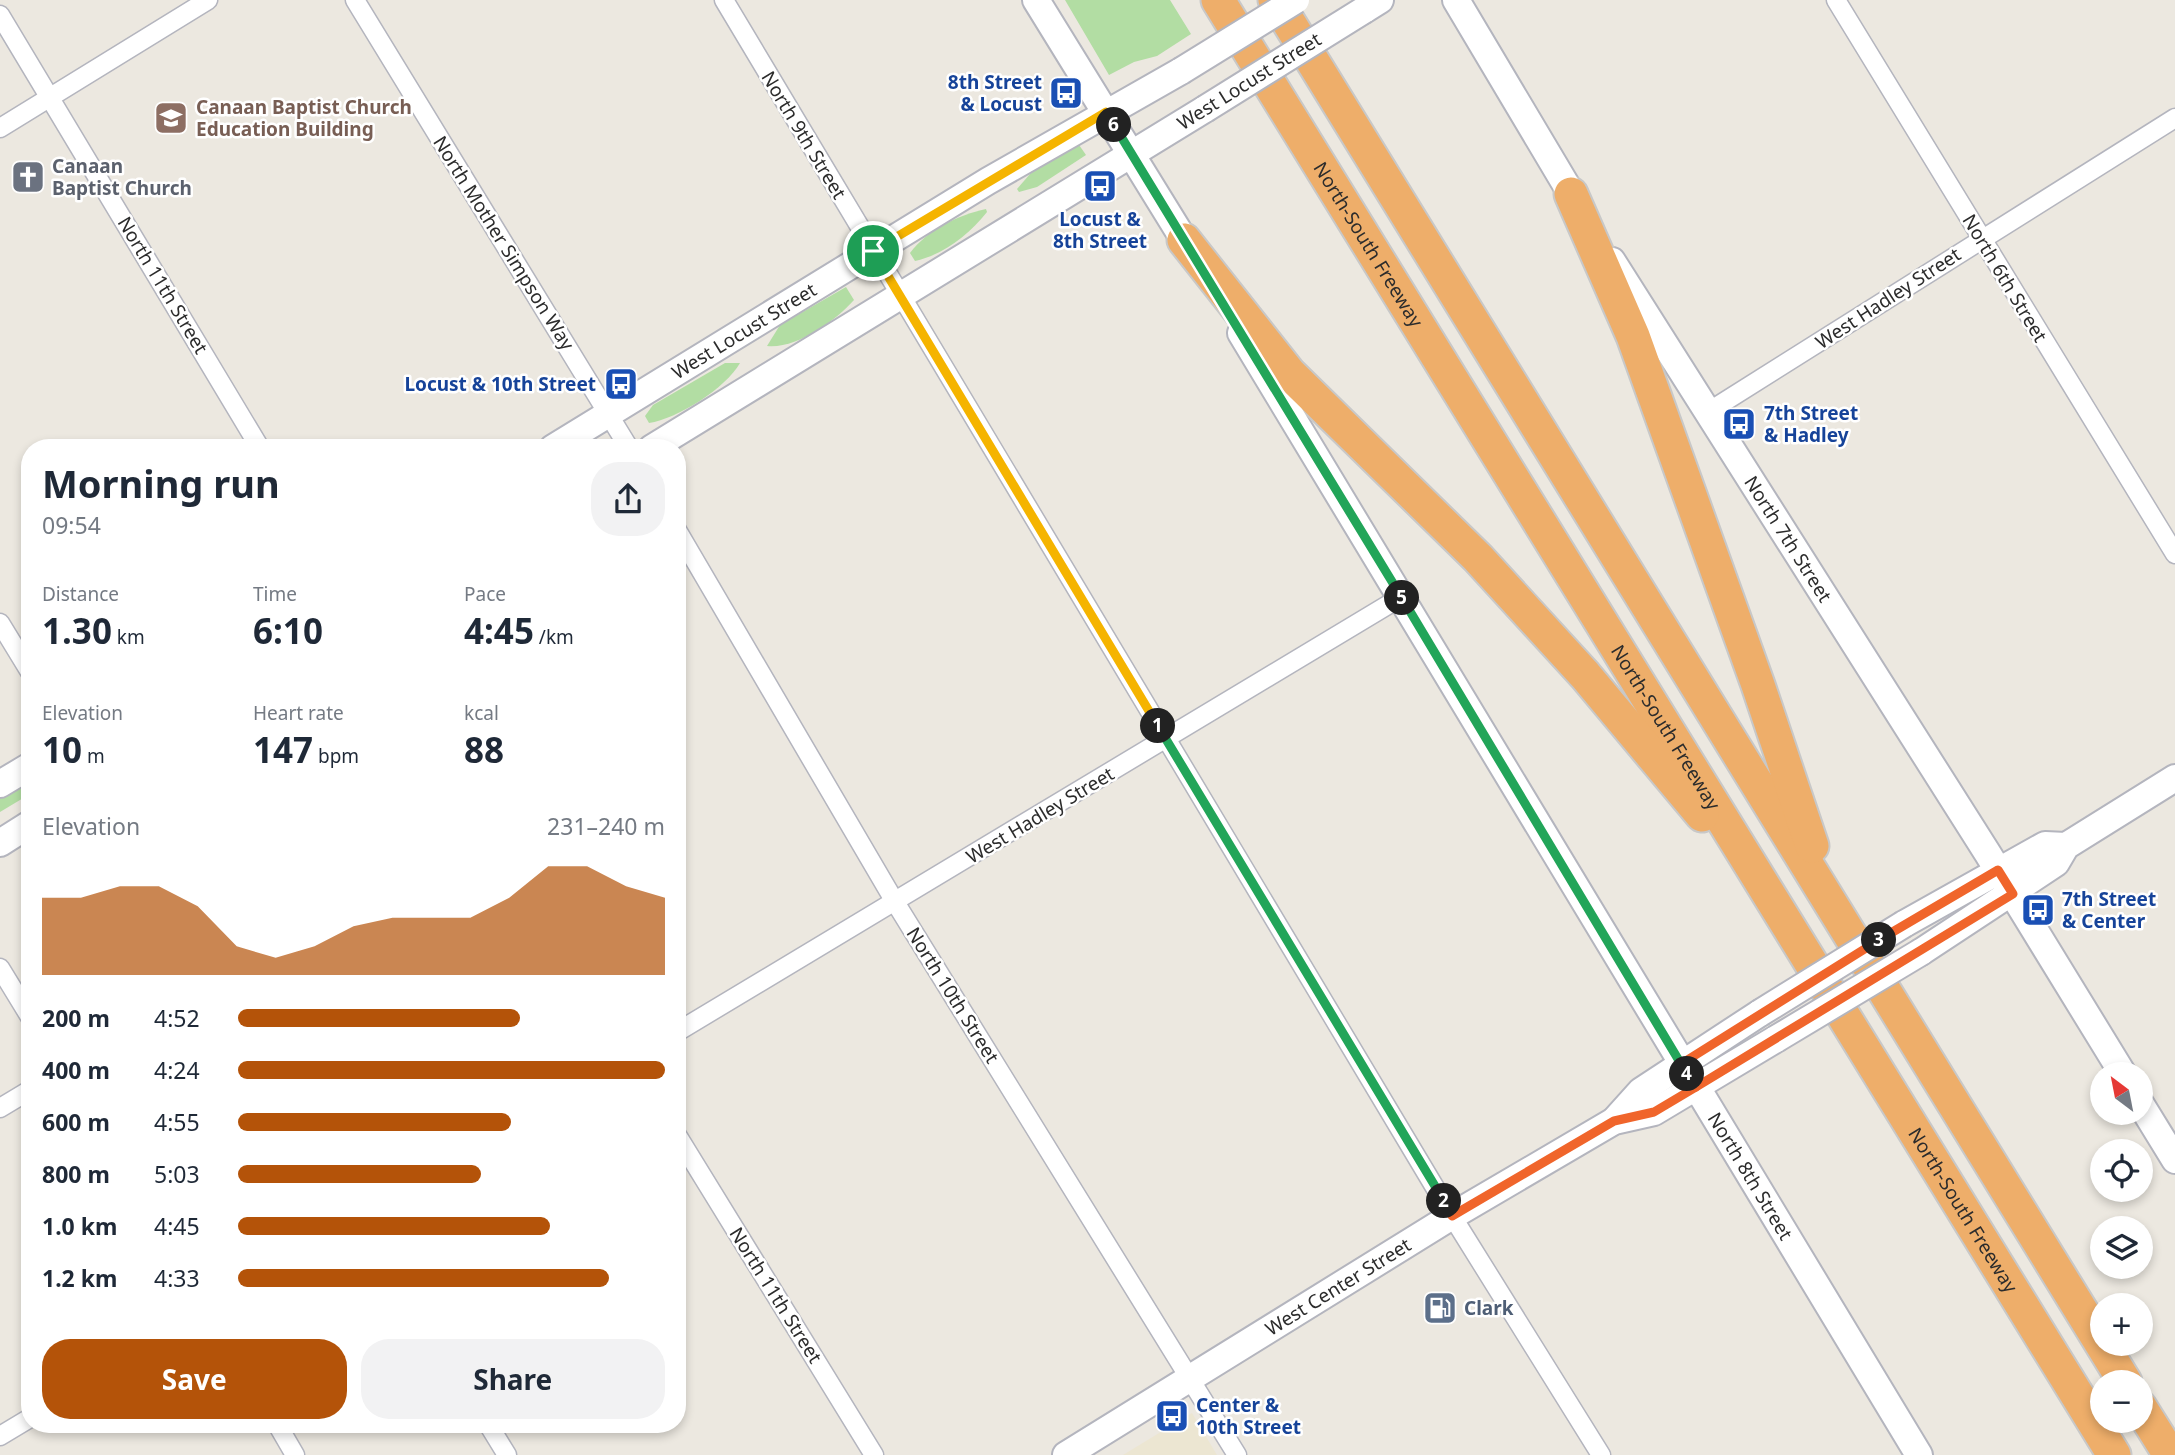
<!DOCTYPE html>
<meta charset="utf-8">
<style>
:root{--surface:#fff;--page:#f2f2f3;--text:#1f2937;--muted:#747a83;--accent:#b45309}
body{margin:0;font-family:"Noto Sans",sans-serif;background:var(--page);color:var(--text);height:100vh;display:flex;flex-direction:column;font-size:26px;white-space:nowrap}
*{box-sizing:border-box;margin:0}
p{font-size:23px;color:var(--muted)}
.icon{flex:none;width:38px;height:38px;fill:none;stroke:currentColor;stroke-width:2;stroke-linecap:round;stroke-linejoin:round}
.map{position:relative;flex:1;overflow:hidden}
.panel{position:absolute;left:21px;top:439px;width:665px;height:994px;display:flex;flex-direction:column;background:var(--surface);border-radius:28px;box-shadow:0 4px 10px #0003}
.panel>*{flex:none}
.needle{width:46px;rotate:328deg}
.controls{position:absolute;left:2090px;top:1062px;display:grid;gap:14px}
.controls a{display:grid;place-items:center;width:63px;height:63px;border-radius:50%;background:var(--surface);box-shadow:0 4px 10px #0003;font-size:35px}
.pin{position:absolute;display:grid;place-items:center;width:60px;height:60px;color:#fff;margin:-30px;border:4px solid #fff;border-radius:50%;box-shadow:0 2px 7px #0007}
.km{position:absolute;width:35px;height:35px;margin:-18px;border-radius:50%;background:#222;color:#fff;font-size:19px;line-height:35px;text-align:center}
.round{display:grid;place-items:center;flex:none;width:74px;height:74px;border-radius:28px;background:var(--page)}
.head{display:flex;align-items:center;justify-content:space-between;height:119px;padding:0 21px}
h1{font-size:38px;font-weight:700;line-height:52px}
.figures{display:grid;grid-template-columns:repeat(3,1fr);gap:10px;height:119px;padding:7px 21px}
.figures div{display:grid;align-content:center}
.figures b{font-size:35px;font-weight:700}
.figures small{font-size:19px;font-weight:400}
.figures p{font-size:19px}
.chart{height:196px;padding:14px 21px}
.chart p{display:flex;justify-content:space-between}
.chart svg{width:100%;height:126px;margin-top:7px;fill:var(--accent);opacity:.7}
.action{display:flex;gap:14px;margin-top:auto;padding:14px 21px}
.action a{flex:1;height:80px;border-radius:28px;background:var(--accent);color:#fff;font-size:28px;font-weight:700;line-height:80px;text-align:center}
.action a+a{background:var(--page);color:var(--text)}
ul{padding:0 21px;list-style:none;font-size:23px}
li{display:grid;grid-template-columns:112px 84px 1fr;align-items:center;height:52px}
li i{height:18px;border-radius:9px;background:var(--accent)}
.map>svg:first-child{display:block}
</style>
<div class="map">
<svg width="2175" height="1455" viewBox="0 0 2175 1455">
<rect width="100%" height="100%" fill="#ece8e0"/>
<!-- education -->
<polygon fill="#ece6d2" points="1192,1413 1217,1455 1123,1455"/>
<!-- green -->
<g fill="#b2dda3">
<polygon points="1065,0 1170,0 1191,34 1157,56 1134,62 1109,75"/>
<polygon points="1077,142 1086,155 1037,187 1019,192 1017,189 1030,174"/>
<path d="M986,209L987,212C970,234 943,255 915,261L910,253C927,230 958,215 986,209Z"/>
<path d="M846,287L854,300C835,321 797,349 767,346L780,325Z"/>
<path d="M725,363H740C726,388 677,419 649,423L645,416L653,405Z"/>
<polygon points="30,780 30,794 0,812 0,798"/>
</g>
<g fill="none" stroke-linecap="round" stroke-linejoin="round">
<defs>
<g id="street">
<polyline points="355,0 629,448"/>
<polyline points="724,0 1452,1216 1601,1455"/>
<polyline points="1836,0 2175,554"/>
<polyline points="0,15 260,448"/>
<polyline points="0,128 208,0"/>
<polyline points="1708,412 2175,118"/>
<polyline points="677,530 895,902 1237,1455"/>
<polyline points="0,623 30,672"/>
<polyline points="0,968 30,1017"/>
<polyline points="677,1032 1401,597"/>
<polyline points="0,1108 30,1090"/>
<polyline points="677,1135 874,1455"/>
<polyline points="277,1424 295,1455"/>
<polyline points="488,1424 507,1455"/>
<polyline points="0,1436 30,1418"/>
</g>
<g id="secondary">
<polyline points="1036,0 1194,256"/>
<polyline points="1456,0 1581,210"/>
<polyline points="1364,10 1380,0"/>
<path id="s1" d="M1612,261L1988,854L2123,1074"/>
<path id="s2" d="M1241,333L1919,1455"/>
<path id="s3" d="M553,448L988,181L1181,71"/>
<polyline points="652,448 1205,109"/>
<polyline points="0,784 30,766"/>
<polyline points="0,843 30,824"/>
<polyline points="1904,924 2045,845 2066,846"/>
<polyline points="1921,952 2056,863 2066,846 2175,778"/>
<polyline points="2140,1103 2175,1160"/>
<polyline points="1614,1121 1641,1091 1760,1013"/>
<path id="s4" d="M1066,1455L1452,1216L1614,1121L1654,1112L1776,1039"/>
</g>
<g id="highway">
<path id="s5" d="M1218,0L2114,1455"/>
<polyline points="1275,0 2125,1382"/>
<polyline points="1571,194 1633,336 1758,685 1812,846"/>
<polyline points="1184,240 1289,373 1478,558 1585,675 1702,815"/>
<polyline points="2140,1407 2170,1455"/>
</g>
</defs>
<!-- street casing -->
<use href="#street" stroke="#b4b5be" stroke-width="21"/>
<!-- secondary casing -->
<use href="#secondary" stroke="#b4b5be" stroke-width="30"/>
<!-- highway casing -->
<use href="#highway" stroke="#c8c8c8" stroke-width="37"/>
<!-- street -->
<use href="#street" stroke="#fff" stroke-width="18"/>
<!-- secondary -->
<use href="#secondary" stroke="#fff" stroke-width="26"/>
<!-- highway -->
<use href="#highway" stroke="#eeae6a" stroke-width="33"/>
<defs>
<g id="secondary-bridge">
<polyline points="1181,71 1296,0"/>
<polyline points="1205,109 1364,10"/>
<polyline points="1760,1013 1904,924"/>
<polyline points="1776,1039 1921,952"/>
</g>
</defs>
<!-- secondary-bridge casing -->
<use href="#secondary-bridge" stroke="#b4b5be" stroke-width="30" stroke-linecap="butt"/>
<!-- secondary-bridge -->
<use href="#secondary-bridge" stroke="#fff" stroke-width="26"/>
</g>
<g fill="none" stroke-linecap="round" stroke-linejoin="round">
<defs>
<polyline id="split-1" points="873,251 1158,726"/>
<polyline id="split-2" points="1158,726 1444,1201"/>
<polyline id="split-3" points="1444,1201 1452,1216 1614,1121 1654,1112 1696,1087 1681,1064 1879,940"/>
<polyline id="split-4" points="1687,1074 1696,1087 2013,894 1998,870 1879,940"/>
<polyline id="split-5" points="1402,598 1687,1074"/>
<polyline id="split-6" points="1114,125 1402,598"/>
<polyline id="split-7" points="873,251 1106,112 1114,125"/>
</defs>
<!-- split-1 casing -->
<use href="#split-1" stroke="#fff" stroke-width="14"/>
<!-- split-2 casing -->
<use href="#split-2" stroke="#fff" stroke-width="14"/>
<!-- split-3 casing -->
<use href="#split-3" stroke="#fff" stroke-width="14"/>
<!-- split-4 casing -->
<use href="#split-4" stroke="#fff" stroke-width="14"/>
<!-- split-5 casing -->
<use href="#split-5" stroke="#fff" stroke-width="14"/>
<!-- split-6 casing -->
<use href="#split-6" stroke="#fff" stroke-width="14"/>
<!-- split-7 casing -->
<use href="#split-7" stroke="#fff" stroke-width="14"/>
<!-- split-1 -->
<use href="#split-1" stroke="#f5b400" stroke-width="9"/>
<!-- split-2 -->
<use href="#split-2" stroke="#22a559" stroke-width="9"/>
<!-- split-3 -->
<use href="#split-3" stroke="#f0652b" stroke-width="9"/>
<!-- split-4 -->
<use href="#split-4" stroke="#f0652b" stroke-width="9"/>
<!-- split-5 -->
<use href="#split-5" stroke="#22a559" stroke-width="9"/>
<!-- split-6 -->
<use href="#split-6" stroke="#22a559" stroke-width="9"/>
<!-- split-7 -->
<use href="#split-7" stroke="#f5b400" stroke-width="9"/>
</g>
<!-- icons -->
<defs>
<symbol id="bus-square" viewBox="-11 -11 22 22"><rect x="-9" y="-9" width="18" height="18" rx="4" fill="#1a4fb4" stroke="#fff"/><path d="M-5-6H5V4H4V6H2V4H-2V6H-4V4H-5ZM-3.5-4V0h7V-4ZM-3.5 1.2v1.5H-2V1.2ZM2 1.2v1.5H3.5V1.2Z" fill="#fff"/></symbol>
<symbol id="school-square" viewBox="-11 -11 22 22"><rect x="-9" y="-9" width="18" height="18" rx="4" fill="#8d6e63" stroke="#fff"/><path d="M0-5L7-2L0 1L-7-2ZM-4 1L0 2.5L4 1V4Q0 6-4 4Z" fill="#fff"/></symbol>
<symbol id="church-square" viewBox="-11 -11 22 22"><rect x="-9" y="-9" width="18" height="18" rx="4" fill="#6b7280" stroke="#fff"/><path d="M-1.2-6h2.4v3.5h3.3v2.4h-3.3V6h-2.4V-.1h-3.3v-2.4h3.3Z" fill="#fff"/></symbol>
<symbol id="fuel-square" viewBox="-11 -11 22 22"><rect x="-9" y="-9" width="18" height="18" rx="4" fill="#5c6f8a" stroke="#fff"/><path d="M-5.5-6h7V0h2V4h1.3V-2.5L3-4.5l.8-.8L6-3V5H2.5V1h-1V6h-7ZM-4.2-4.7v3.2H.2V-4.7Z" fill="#fff"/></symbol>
</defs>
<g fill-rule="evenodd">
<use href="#bus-square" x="1047" y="74" width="38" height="38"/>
<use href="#school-square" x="152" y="99" width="38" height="38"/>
<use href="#church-square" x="9" y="158" width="38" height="38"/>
<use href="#bus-square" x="1081" y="167" width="38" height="38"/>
<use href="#bus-square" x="602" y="365" width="38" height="38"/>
<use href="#bus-square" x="1720" y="405" width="38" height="38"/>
<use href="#bus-square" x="2019" y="891" width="38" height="38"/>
<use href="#fuel-square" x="1421" y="1289" width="38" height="38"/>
<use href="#bus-square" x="1153" y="1397" width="38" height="38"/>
</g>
<g text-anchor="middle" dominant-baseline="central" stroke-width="5" stroke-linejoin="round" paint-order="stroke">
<!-- street labels -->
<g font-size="19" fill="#2c2c2c" stroke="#fff">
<text transform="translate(1249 81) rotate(-32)">West Locust Street</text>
<text transform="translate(804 135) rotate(59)">North 9th Street</text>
<text transform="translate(504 243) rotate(58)">North Mother Simpson Way</text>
<text stroke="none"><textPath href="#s5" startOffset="287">North-South Freeway</textPath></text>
<text transform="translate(2005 278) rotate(59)">North 6th Street</text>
<text transform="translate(163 285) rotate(59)">North 11th Street</text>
<text transform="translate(1888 298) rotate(-33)">West Hadley Street</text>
<text stroke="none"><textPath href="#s3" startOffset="224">West Locust Street</textPath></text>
<text stroke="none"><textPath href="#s1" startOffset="329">North 7th Street</textPath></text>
<text stroke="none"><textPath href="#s5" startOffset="854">North-South Freeway</textPath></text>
<text transform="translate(1040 815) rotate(-31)">West Hadley Street</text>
<text transform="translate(953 995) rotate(58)">North 10th Street</text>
<text stroke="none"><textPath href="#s2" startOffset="985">North 8th Street</textPath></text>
<text stroke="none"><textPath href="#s5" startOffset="1421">North-South Freeway</textPath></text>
<text stroke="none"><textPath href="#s4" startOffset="320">West Center Street</textPath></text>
<text transform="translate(776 1295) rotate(58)">North 11th Street</text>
</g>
<!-- transit labels -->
<g font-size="19" font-weight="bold" fill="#164399" stroke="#fff" text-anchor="start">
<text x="1042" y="82" text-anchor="end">8th Street<tspan x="1042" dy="22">&amp; Locust</tspan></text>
<text x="1100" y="219" text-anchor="middle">Locust &amp;<tspan x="1100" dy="22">8th Street</tspan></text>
<text x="596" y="384" text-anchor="end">Locust &amp; 10th Street</text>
<text x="1764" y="413">7th Street<tspan x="1764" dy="22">&amp; Hadley</tspan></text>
<text x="2062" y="899">7th Street<tspan x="2062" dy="22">&amp; Center</tspan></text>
<text x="1196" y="1405">Center &amp;<tspan x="1196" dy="22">10th Street</tspan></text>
</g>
<!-- education labels -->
<g font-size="19" font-weight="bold" fill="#785e54" stroke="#fff" text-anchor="start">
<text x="196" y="107">Canaan Baptist Church<tspan x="196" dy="22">Education Building</tspan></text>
</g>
<!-- worship labels -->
<g font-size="19" font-weight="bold" fill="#5b616d" stroke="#fff" text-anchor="start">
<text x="52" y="166">Canaan<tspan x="52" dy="22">Baptist Church</tspan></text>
</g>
<!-- service labels -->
<g font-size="19" font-weight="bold" fill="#4e5e75" stroke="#fff" text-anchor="start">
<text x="1464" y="1308">Clark</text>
</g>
</g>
</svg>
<div class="controls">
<a><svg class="needle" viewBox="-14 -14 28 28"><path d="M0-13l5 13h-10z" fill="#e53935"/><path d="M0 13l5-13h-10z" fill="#747a83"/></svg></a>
<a><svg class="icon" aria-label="locate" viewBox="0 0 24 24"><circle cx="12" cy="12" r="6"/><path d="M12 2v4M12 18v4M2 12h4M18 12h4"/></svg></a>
<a><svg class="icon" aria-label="layers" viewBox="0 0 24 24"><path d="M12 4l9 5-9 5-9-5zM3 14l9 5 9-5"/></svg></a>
<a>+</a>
<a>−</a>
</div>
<div class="pin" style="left:873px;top:251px;background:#1e9e55"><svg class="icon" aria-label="arrive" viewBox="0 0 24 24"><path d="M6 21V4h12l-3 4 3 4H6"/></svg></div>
<b class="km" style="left:1158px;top:726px">1</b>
<b class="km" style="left:1444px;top:1201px">2</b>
<b class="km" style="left:1879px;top:940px">3</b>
<b class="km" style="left:1687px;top:1074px">4</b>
<b class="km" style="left:1402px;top:598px">5</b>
<b class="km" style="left:1114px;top:125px">6</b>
<section class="panel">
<div class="head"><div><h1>Morning run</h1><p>09:54</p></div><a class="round"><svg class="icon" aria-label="share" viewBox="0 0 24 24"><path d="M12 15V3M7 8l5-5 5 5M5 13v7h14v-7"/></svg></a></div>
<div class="figures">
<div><p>Distance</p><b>1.30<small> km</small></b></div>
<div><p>Time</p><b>6:10</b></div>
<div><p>Pace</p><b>4:45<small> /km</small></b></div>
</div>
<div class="figures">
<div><p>Elevation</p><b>10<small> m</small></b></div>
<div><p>Heart rate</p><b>147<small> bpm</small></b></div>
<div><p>kcal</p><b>88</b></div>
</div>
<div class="chart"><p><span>Elevation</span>231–240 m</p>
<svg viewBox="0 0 160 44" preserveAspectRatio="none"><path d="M0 44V17L10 17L20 13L30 13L40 20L50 34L60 38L70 34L80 27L90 24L100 24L110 24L120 17L130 6L140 6L150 13L160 17V44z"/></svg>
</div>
<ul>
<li><b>200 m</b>4:52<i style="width:66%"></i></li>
<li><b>400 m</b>4:24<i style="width:100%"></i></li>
<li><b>600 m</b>4:55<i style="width:64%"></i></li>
<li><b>800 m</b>5:03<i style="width:57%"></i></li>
<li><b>1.0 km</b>4:45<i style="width:73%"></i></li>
<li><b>1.2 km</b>4:33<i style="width:87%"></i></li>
</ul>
<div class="action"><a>Save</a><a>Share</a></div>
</section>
</div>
